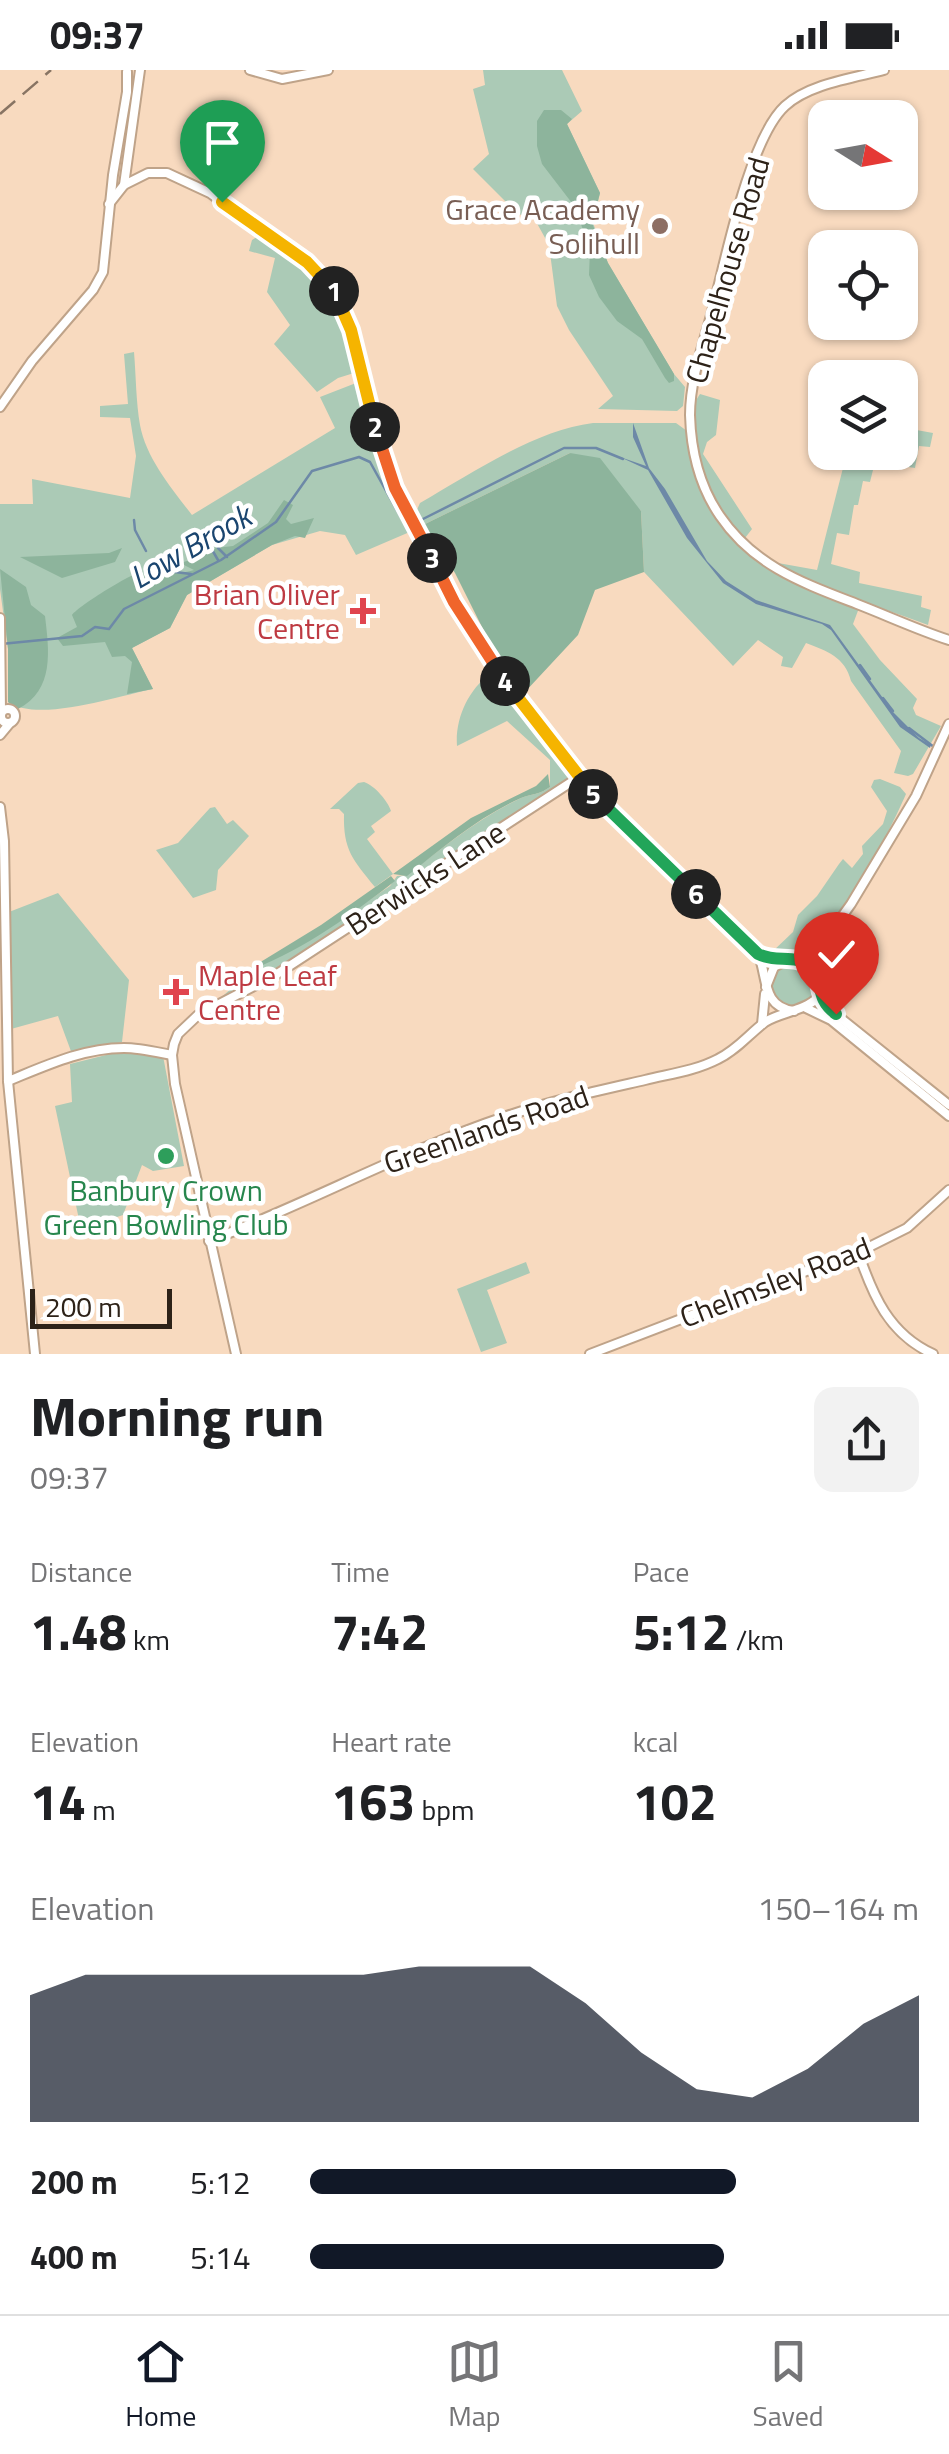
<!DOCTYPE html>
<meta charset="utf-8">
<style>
:root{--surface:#fff;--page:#f2f2f2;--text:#202124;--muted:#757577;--line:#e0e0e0;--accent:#111827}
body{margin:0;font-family:"Titillium Web",sans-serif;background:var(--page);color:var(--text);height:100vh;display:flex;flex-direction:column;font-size:38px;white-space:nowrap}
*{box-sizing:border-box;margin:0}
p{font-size:32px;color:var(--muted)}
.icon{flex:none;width:55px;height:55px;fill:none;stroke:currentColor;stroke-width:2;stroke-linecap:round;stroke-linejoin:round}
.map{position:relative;height:1284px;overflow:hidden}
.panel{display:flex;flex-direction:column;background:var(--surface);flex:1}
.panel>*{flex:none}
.needle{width:65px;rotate:101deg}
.controls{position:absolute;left:808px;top:30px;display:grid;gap:20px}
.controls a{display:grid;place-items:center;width:110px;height:110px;border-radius:20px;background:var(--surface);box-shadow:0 2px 8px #0004;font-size:50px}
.scale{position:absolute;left:30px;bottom:25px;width:142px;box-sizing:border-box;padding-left:10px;border:5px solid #2d2218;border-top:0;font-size:28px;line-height:35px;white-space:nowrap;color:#2d2218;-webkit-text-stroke:8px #fff;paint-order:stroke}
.pin{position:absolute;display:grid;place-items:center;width:85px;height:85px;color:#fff;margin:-102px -42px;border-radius:50% 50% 50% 0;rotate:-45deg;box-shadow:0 0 10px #0007}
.pin .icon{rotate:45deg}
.km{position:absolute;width:50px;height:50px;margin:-25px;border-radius:50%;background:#222;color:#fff;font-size:28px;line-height:50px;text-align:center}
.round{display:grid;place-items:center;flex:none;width:105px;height:105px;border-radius:20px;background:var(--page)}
.overview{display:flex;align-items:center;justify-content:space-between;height:170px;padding:0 30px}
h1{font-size:55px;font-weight:700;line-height:75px}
.metrics{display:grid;grid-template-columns:repeat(3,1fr);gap:15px;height:170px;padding:10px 30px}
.metrics div{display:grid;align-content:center}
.metrics b{font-size:50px;font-weight:700}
.metrics small{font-size:28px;font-weight:400}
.metrics p{font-size:28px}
.chart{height:280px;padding:20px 30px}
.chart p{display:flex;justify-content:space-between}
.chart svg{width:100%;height:180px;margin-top:10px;fill:var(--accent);opacity:.7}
ul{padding:0 30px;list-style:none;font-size:32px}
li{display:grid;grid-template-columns:160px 120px 1fr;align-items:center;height:75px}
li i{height:25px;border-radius:12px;background:var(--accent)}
.status{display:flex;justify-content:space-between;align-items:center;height:70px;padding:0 50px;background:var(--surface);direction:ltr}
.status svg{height:28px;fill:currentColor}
.dock{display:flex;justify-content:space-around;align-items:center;height:140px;border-top:2px solid var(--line);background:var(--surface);font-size:28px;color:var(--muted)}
.dock a{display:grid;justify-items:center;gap:5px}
.dock .current{color:var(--accent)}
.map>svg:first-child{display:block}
</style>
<div class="status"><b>09:37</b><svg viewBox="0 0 49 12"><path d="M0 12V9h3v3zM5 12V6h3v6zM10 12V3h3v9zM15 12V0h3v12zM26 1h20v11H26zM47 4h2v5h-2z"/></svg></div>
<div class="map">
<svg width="949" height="1284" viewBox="0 0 949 1284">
<rect width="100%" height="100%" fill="#f8dabf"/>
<!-- green -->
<g fill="#abcab6">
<polygon points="483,0 562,0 582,41 567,54 600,123 593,153 608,193 674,304 685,317 683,336 677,341 598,339 613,326 569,260 557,236 549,175 534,148 518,144 473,99 489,84 473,19 485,15"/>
<polygon points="260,165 328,219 341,243 355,298 354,303 338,308 317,322 274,274 290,255 267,222 275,188 249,181 252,170"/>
<path d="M134,282C136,306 136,332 140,355C146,388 172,419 192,445L335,358L320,327L356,313L379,388L412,461L356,485L345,465L320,461L272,475L187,525L170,558L132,578L153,619C118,626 38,653 8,632V579L0,519V434H33L32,409L130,428L136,386L130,348L100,347V336L128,334L124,284Z"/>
<path d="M700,324L720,330L716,365L707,372L703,384L752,459L745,468L740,467C718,438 674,359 700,324Z"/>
<path d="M593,353H676L687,361C710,474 759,500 859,538L853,554L880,590L917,629L913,638L916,645L941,656L913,704L908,706L894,703L901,681L851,611C845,587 827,581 806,573L792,598L781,596L783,587L758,570L733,596L644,502L641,441L570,383L423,455L416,442L420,433C471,404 535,360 593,353Z"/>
<path d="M911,359L933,363L930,377L919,376L915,398L875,392L870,412L863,411L858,435H854L849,465L837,463L831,494L860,502L859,513L922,526L921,537L931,540L928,555C877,536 827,520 777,499L778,493L817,500L843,398L841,383L900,382V362Z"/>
<path d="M490,604L497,606L568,699L570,704L568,711L300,885L217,931L240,911L237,906L325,860L390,816L397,806L407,805C442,778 480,747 521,728C533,723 537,726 550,717V690L507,651L457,676C455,649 468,620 490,604Z"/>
<path d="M880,709L900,717L906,724C887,767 844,853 807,881L763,884L725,847L726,841L765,880L772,882L793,862L798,845L817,826L839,794L843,789L852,798L863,784L862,776L883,754L887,741L871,717L874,710Z"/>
<path d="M364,712C374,715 388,731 391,741L371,756L375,762L367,769L393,804L375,817C353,790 343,780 344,744L339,739H330L358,713Z"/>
<polygon points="215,737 227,754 233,750 249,766 218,800 216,820 193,828 156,780 178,773 210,738"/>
<polygon points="58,823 129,910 122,972 72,984 58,946 11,959 9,842"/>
<circle cx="793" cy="915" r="22"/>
<polygon points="118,982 163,986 184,1096 153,1101 142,1095 123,1145 81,1159 55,1036 72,1032 70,994"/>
<polygon points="526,1192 530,1203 487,1220 507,1273 481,1282 457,1219"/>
</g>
<!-- forest -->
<g fill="#8db49c">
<polygon points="544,40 561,40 572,49 567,54 600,123 592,153 608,193 674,304 674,311 669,313 665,308 642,269 617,251 599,227 589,205 590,180 575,137 542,94 537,76 537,51"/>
<polygon points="570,383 600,388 641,441 644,502 595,520 578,565 524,623 511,600 492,577 455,503 423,455"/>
<path d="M284,430L293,435L286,449L291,454L314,448L305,468L295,466L272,475L187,525L170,558L132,578L153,619L127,624L132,592L125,586L112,587L105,572L63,576L57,568L77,557L72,545C80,535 133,502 146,500C163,498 177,506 194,500L180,493L201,487L216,478L233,476L268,453Z"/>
<polygon points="122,478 115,492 62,508 20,487 109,483"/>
<path d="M0,499L26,517L31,535L45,546C49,580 55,620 18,639L8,632V579Z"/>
<path d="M548,704L550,717C537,726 533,723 521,728C480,746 442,778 407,806L393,804L471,748L536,716Z"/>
<path d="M391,806L395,811C350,846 298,884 244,902L321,855Z"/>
</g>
<!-- water -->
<polygon fill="#6d89a7" points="633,353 649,398 665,419 707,491 726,511 756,530 830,555 893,642 919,668 931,675 930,678 900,657 831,560 822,554 756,534 723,513 687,468 648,400 620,387 646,396 633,367"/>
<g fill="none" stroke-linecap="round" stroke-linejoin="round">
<!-- stream -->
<g stroke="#6d89a7" stroke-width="2.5">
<polyline points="134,450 135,460 146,481"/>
<polyline points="421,450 564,378 596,378 623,389"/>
<polyline points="211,478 218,490"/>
<polyline points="218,478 227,487"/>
<polyline points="151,491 167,501 191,504"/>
<polyline points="1,574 82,566 95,557 109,559 124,539 221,490 276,452 312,401 359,387 370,392 404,453 408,455"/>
<polyline points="860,595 870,609"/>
<polyline points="883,628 893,641"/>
<polyline points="909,658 934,677"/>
</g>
<defs>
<g id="secondary">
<polyline points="250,0 282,9 328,0"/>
<path d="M884,0C853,8 809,14 785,36C750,68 726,187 714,234C705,270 690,308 690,345C691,380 700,417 720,446C754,496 803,513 857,534C888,546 918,560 949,570"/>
<polyline points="124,115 140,0"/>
<polyline points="109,134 124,115 148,103 167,103 210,123 322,207 346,245 374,353 397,421 477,571 537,654 592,723 758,883 770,889 786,889"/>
<polyline points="0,337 32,291 93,220 103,202 113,105 127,22 127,2"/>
<polyline points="0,548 1,642"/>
<circle cx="8" cy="646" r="7"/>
<polyline points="0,665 10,653"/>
<polyline points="0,737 4,771 8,1011 35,1284"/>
<path d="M758,883C768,906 761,937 794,941"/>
<polyline points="812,896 815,884 851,834 916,726 949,654"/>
<polyline points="818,923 829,939 949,1035"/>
<polyline points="806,938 831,950 949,1046"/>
<polyline points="762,954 765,924"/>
<path d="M8,1011C45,996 83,978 124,978C139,978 156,982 172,985"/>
<path d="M209,1171C309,1133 403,1081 504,1047C550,1031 597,1021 645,1010C669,1004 695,1001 718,989C737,980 749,964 765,952C785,938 843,939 812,896L791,888L774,897L766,917"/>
<path d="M858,1182C873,1226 889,1264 933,1284"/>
<polyline points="236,1284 175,1014 172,985 174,974 178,964 198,945 277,904 579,707"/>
<polyline points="590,1284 869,1177 907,1158 949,1120"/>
</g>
</defs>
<!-- secondary casing -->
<use href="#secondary" stroke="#bfa389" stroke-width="12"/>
<!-- secondary -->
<use href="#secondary" stroke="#fff" stroke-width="8"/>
<!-- rail -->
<polyline stroke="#887463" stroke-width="2.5" stroke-dasharray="20 10" stroke-linecap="butt" points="0,44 51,0"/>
</g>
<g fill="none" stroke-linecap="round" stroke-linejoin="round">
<defs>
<polyline id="split-1" points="222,132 307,192 334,221"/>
<polyline id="split-2" points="334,221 351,260 375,357"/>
<polyline id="split-3" points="375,357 395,418 432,488"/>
<polyline id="split-4" points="432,488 454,532 505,611"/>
<polyline id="split-5" points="505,611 593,724"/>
<polyline id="split-6" points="593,724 696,824"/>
<path id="split-7" d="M696,824L758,884C776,893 794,884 812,896"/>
<path id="split-8" d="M812,896C825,915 814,927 836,944"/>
</defs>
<!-- split-1 casing -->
<use href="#split-1" stroke="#fff" stroke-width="20"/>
<!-- split-2 casing -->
<use href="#split-2" stroke="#fff" stroke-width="20"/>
<!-- split-3 casing -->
<use href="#split-3" stroke="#fff" stroke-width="20"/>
<!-- split-4 casing -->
<use href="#split-4" stroke="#fff" stroke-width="20"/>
<!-- split-5 casing -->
<use href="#split-5" stroke="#fff" stroke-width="20"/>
<!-- split-6 casing -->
<use href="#split-6" stroke="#fff" stroke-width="20"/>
<!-- split-7 casing -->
<use href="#split-7" stroke="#fff" stroke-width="20"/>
<!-- split-8 casing -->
<use href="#split-8" stroke="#fff" stroke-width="20"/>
<!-- split-1 -->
<use href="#split-1" stroke="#f5b400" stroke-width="12"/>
<!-- split-2 -->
<use href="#split-2" stroke="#f5b400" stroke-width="12"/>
<!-- split-3 -->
<use href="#split-3" stroke="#f0652b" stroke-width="12"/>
<!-- split-4 -->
<use href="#split-4" stroke="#f0652b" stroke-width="12"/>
<!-- split-5 -->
<use href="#split-5" stroke="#f5b400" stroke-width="12"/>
<!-- split-6 -->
<use href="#split-6" stroke="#22a559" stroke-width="12"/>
<!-- split-7 -->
<use href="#split-7" stroke="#22a559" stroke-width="12"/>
<!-- split-8 -->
<use href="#split-8" stroke="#22a559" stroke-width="12"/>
</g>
<!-- markers -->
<circle fill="#8d6e63" stroke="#fff" stroke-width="4" cx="660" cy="156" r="10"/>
<g fill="#e0444e" stroke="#fff" stroke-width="4">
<path d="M358 526h10v10h10v10h-10v10h-10v-10h-10v-10h10z"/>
<path d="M171 907h10v10h10v10h-10v10h-10v-10h-10v-10h10z"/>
</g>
<circle fill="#2e9e5b" stroke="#fff" stroke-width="4" cx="166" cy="1086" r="10"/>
<g text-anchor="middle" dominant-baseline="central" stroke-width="9" stroke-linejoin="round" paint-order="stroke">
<!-- education labels -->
<g font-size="30" fill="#785e54" stroke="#fff" text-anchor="end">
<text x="640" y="139">Grace Academy<tspan x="640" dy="34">Solihull</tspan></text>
</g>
<!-- street labels -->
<g font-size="30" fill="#2d2218" stroke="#fff">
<text transform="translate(727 200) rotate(-74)">Chapelhouse Road</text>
<text transform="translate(425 808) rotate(-33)">Berwicks Lane</text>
<text transform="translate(486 1059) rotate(-19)">Greenlands Road</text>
<text transform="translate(775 1212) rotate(-21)">Chelmsley Road</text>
</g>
<!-- health labels -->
<g font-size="30" fill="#be3a42" stroke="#fff" text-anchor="end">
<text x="340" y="524">Brian Oliver<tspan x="340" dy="34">Centre</tspan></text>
<text x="198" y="905" text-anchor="start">Maple Leaf<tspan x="198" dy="34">Centre</tspan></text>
</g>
<!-- leisure labels -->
<g font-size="30" fill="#27864d" stroke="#fff">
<text x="166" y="1120">Banbury Crown<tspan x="166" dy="34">Green Bowling Club</tspan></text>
</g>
<!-- water labels -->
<g font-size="32" font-style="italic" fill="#1a456f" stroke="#fff">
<text transform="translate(190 476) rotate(-30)">Low Brook</text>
</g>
</g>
</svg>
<div class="controls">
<a><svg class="needle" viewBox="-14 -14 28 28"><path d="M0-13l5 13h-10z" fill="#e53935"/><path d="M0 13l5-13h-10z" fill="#757577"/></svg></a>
<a><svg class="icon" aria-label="locate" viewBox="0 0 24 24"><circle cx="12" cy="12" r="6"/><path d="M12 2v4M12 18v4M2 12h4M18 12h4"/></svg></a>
<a><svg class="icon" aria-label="layers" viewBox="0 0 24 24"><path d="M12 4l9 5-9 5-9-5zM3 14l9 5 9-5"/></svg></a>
</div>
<div class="scale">200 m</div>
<div class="pin" style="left:222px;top:132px;background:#1e9e55"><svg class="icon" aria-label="arrive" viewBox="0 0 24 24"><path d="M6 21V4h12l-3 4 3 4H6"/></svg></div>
<div class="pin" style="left:836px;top:944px;background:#d93025"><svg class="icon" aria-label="check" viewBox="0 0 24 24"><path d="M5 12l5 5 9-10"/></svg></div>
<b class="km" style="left:334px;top:221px">1</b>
<b class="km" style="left:375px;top:357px">2</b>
<b class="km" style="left:432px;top:488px">3</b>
<b class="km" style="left:505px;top:611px">4</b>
<b class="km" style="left:593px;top:724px">5</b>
<b class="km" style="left:696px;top:824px">6</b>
</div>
<section class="panel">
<div class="overview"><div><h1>Morning run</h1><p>09:37</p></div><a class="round"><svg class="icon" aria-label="share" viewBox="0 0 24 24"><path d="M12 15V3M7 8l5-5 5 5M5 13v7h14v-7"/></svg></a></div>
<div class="metrics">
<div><p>Distance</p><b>1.48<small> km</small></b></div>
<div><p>Time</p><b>7:42</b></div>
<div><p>Pace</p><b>5:12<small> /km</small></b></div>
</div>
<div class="metrics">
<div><p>Elevation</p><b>14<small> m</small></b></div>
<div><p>Heart rate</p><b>163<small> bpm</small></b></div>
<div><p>kcal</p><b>102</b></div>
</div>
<div class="chart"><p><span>Elevation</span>150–164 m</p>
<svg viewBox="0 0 160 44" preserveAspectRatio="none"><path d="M0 44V13L10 8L20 8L30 8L40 8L50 8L60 8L70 6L80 6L90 6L100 15L110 27L120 36L130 38L140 31L150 20L160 13V44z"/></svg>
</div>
<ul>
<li><b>200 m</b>5:12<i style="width:70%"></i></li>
<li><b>400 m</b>5:14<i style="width:68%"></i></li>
</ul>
</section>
<nav class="dock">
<a class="current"><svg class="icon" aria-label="home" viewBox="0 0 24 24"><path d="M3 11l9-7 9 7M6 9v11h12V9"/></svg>Home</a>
<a><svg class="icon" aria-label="map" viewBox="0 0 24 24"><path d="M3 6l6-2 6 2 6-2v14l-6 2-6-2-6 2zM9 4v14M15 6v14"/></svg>Map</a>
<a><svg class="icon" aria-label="saved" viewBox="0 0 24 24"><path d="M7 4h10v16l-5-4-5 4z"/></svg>Saved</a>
</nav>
